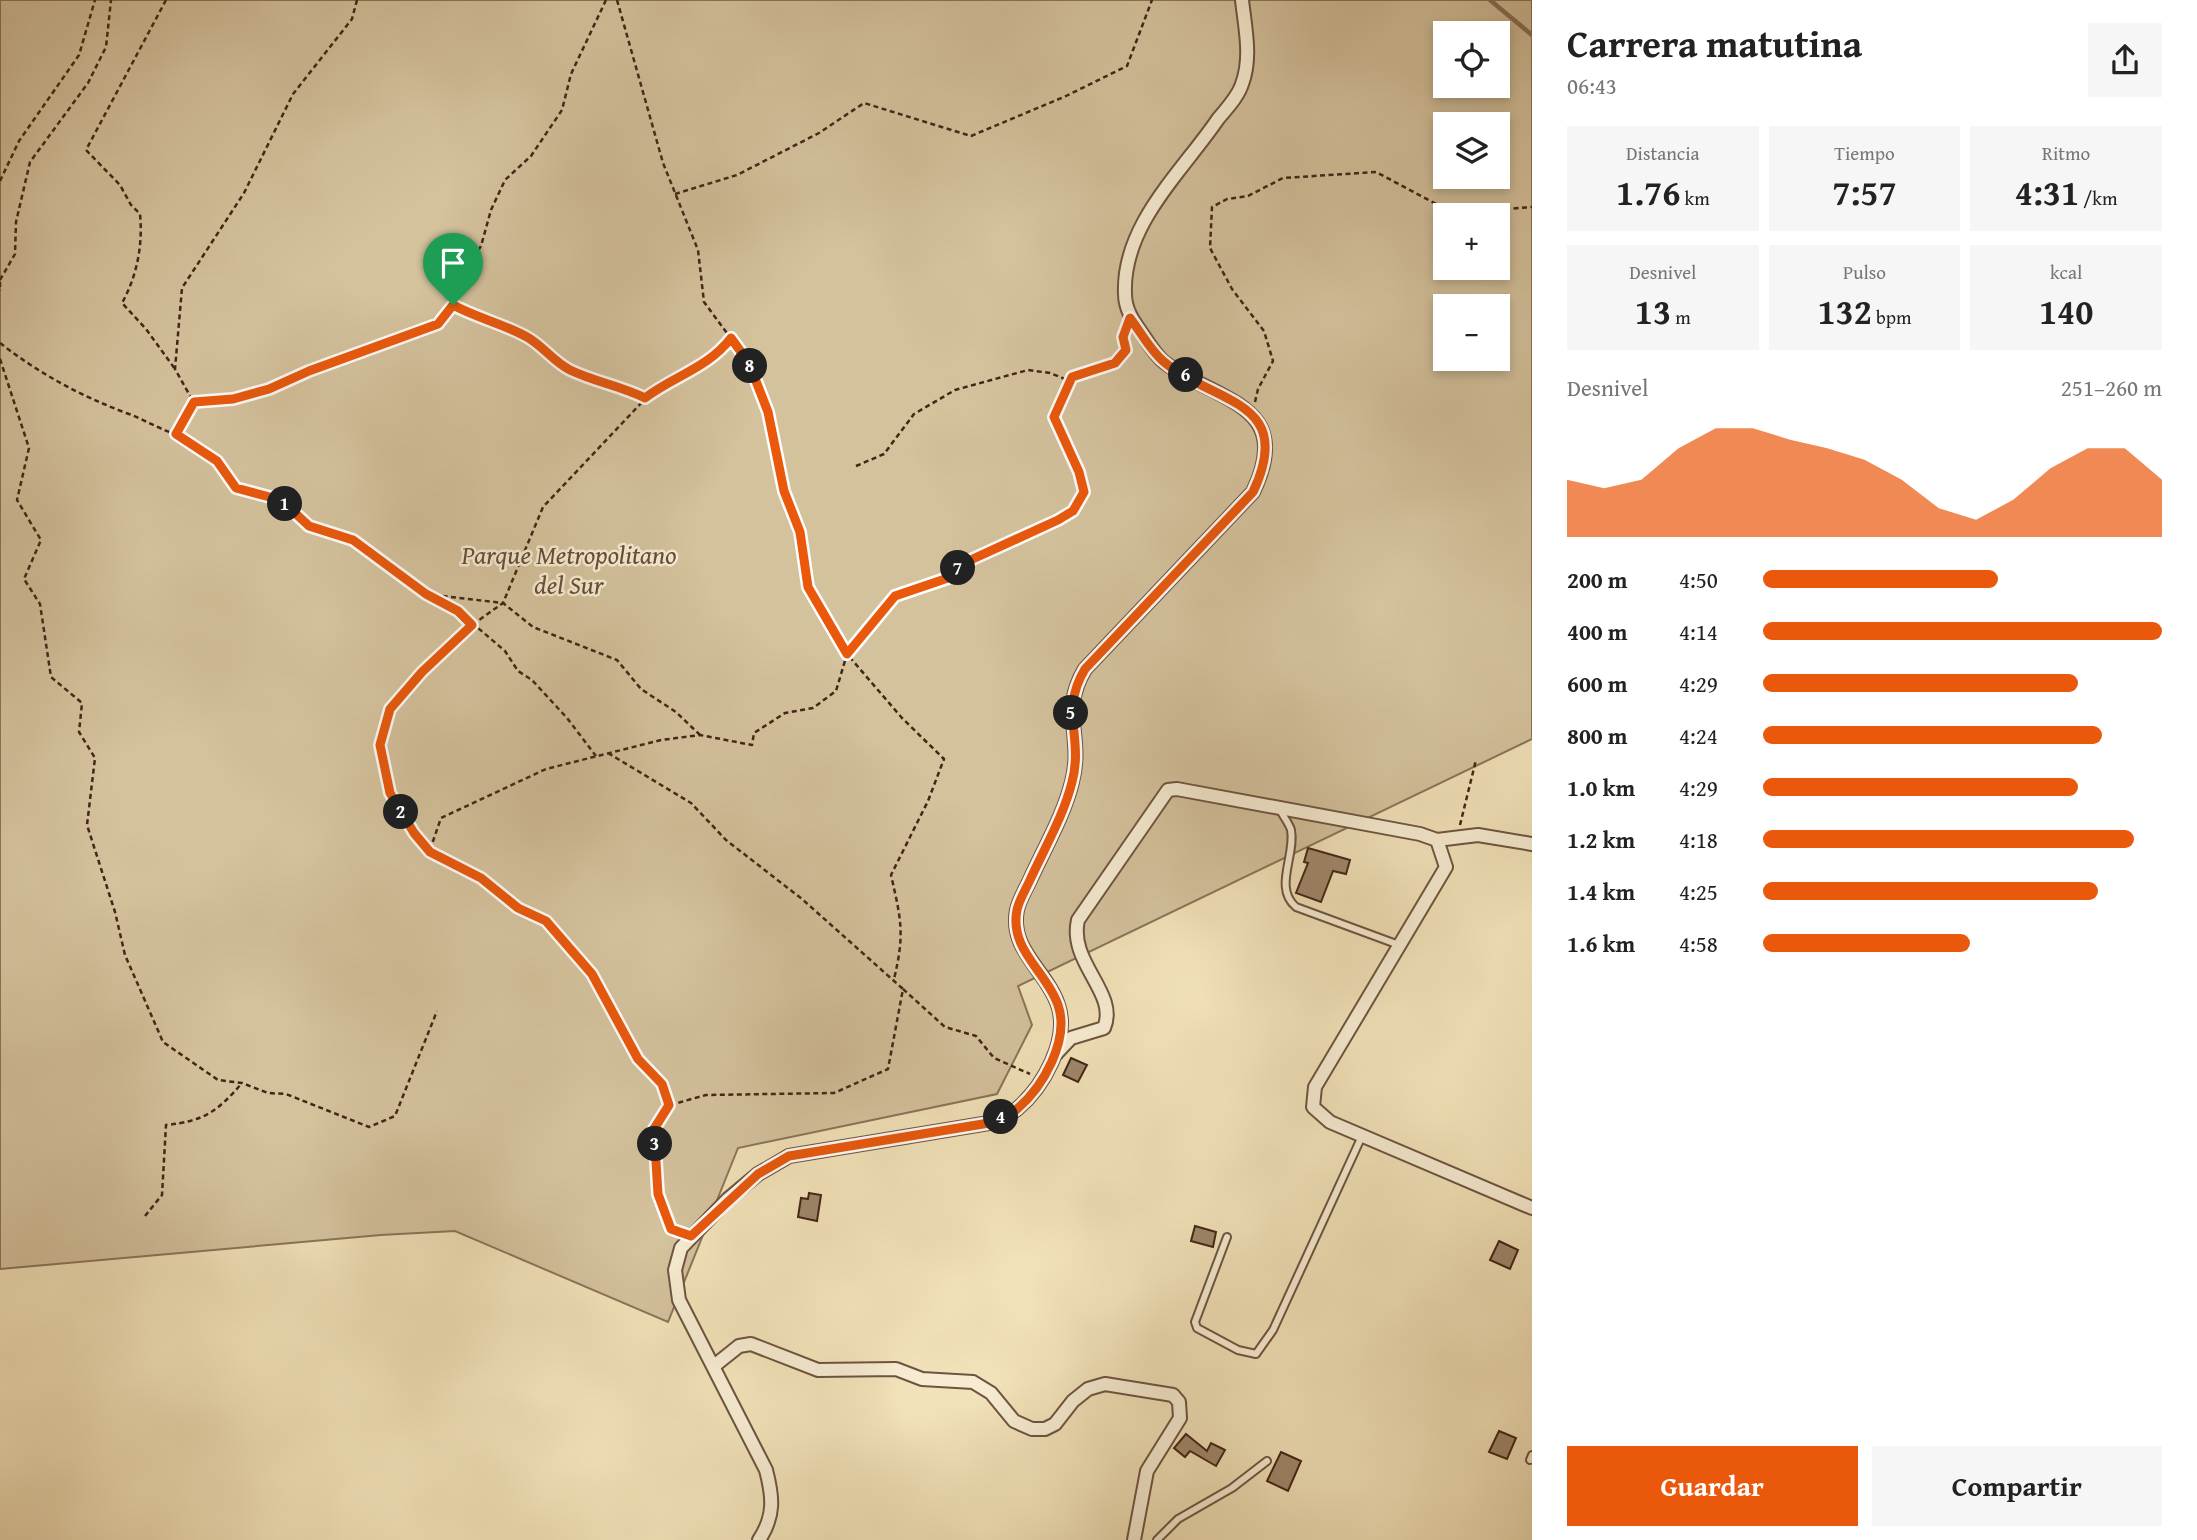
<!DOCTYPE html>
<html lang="es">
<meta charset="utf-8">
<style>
:root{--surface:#fff;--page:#f6f6f6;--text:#222;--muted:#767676;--accent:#ea580c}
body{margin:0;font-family:"Gentium Book Plus",serif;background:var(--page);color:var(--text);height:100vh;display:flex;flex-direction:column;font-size:26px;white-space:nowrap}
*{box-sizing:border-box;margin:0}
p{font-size:23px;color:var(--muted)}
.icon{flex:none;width:38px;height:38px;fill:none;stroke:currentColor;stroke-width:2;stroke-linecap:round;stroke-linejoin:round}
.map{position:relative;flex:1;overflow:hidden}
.side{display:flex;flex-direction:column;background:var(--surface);width:665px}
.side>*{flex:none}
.fabs{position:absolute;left:1433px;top:21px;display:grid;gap:14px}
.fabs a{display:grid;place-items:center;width:77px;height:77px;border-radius:0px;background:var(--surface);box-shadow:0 4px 10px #0003;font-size:35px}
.pin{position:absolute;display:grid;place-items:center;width:60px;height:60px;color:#fff;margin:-72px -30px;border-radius:50% 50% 50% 0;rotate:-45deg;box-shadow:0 0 7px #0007}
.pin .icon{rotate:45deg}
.km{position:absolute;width:35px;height:35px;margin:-18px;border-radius:50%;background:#222;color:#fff;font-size:19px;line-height:35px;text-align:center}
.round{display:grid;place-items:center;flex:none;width:74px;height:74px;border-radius:0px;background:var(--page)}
.summary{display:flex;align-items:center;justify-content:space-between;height:119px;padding:0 35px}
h1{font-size:38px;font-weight:700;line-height:52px}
.stats{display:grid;grid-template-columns:repeat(3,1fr);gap:10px;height:119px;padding:7px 35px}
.stats div{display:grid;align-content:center;border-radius:0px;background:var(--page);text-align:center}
.stats b{font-size:35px;font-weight:700}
.stats small{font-size:19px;font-weight:400}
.stats p{font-size:19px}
.chart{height:196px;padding:14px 35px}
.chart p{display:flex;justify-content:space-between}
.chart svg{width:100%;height:126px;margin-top:7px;fill:var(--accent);opacity:.7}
.button{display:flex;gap:14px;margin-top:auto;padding:14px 35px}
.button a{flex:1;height:80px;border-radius:0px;background:var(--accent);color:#fff;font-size:28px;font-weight:700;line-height:80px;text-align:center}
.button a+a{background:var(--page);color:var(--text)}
ul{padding:0 35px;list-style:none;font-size:23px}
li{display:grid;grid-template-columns:112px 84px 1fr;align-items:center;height:52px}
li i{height:18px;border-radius:9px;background:var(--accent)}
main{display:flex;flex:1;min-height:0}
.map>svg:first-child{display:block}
</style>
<main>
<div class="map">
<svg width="1532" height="1540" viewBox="0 0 1532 1540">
<rect width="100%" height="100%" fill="#f2e2b9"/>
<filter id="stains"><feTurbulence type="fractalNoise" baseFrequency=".00286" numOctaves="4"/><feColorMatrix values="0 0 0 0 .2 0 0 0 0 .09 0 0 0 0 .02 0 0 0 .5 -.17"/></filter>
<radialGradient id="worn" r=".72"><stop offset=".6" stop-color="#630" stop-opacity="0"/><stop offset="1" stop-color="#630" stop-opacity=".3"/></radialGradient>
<!-- green -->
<path fill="#d4c29d" stroke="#8b745a" stroke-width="2" fill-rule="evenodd" d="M0,0H1532V739L1018,986L1032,1025L997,1094L738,1148L668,1322L455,1231L381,1235L0,1269ZM1446,33H1498V86H1446ZM1446,124H1498V177H1446ZM1446,215H1498V268H1446ZM1446,306H1498V359H1446Z"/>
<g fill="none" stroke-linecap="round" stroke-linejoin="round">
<!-- stream -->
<polyline stroke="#887057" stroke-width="4.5" points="1490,0 1532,35"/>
</g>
<!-- building -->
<g fill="#9e876b" stroke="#422516" stroke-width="2">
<polygon points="1308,848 1350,860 1346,874 1333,871 1321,902 1296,893 1308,863 1304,862"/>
<polygon points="1071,1058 1087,1065 1078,1082 1063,1075"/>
<polygon points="809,1193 821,1195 817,1221 798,1217 801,1198 808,1199"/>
<polygon points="1195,1226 1216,1232 1213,1247 1191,1241"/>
<polygon points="1499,1241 1518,1250 1510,1269 1490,1260"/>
<polygon points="1499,1431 1516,1438 1507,1459 1489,1452"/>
<polygon points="1186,1434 1207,1451 1211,1443 1225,1450 1216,1466 1190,1451 1185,1457 1174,1448"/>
<polygon points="1281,1452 1301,1461 1288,1491 1267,1481"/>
</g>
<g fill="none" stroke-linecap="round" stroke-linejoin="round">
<defs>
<g id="service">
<path d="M1280,810C1283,816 1289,823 1291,830C1296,855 1273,888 1296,907L1399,945"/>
<polyline points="1227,1237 1195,1322 1197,1328 1238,1350 1256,1354 1273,1330 1362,1136"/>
<polyline points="1530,1460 1532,1455"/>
<polyline points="1157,1540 1178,1519 1232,1488 1267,1461"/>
</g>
<g id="minor">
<polyline points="1437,840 1478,835 1532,844"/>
<path d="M1054,1056L1071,1038L1104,1028C1119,993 1068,963 1078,920L1168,790L1177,789L1420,834L1437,840L1446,867L1315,1087L1313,1107L1330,1122L1532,1208"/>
<polyline points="714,1366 739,1346 751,1344 818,1370 896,1369 922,1379 973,1382 991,1393 1014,1421 1032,1429 1045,1429 1055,1424 1073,1401 1088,1389 1105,1384 1173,1395 1179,1402 1180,1418 1147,1471 1134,1540"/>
<path d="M759,1540C775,1516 773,1497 766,1470L679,1300L675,1270L681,1248L728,1199L758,1174L789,1156L989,1123C998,1119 1010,1115 1017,1109C1043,1087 1070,1040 1058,1005C1047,971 1009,950 1017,910C1019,900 1026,889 1030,880C1044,849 1064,815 1072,782C1084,737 1059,712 1085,669L1253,492C1296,403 1216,402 1164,362C1155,355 1148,342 1141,332C1133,321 1125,309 1125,294C1122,225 1182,172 1218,119C1226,109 1238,97 1242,84C1252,58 1245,27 1242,0"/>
</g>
</defs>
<!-- service casing -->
<use href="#service" stroke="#6e543f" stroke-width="10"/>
<!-- minor casing -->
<use href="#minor" stroke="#6e543f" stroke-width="16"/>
<!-- path -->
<g stroke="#422516" stroke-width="2.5" stroke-dasharray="5 3.5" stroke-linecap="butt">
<path d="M166,0L86,150L120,185L131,205L140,214C143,245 137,276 122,303L146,329L175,369"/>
<polyline points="357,0 352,19 293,94 244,193 182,288 175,369 194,403 176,434 217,461 235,488 281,500 309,526 353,540 426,594 503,603 533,627 617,660 641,689 676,712 700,735"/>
<path d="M606,0L571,74L562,110L531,156L505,180L491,210L481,246L466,269L453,305C477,318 504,324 527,337C543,346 554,362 570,370C595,383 621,386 645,399"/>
<path d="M617,0L663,163L698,250L704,302L749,363L768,412L784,491L800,532L808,587L847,654L902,718L944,759L928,801L891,875C901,919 905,934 894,979"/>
<polyline points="0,181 19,141 79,55 95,0"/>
<polyline points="675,194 737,175 819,133 864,103 971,136 1066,96 1127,66 1152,0"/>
<polyline points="0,280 15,254 16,222 30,162 88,83 106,47 111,0"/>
<polyline points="0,282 0,291"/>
<path d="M0,343C40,374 79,395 126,413C144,419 158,429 176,434"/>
<polyline points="0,359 29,448 17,500 41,540 24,579 40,604 51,677 82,703 79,732 95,758 87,825 115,912 125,955 163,1042 218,1080 242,1083 268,1093 286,1094 369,1127 395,1116 437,1011"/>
<polyline points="1255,402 1258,389 1273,361 1264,331 1232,289 1210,248 1212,207 1227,199 1248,196 1283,178 1376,172 1453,213 1532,207"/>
<polyline points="194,403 233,399 269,389 309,371 438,324 452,306"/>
<polyline points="856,466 884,454 914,414 955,390 1028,370 1050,373 1070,381"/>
<polyline points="429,596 458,611 505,651 518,671 532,680 567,718 596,756"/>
<polyline points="608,753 691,803 726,840 802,899 903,989 888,1069 834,1093 706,1095 670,1105"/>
<polyline points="1460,825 1476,760"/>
<polyline points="430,850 441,818 546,769 661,740 700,735 752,745 754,733 785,713 813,708 836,691 847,654 895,596 948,578 963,563 1058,520 1073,511 1084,492 1078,472 1054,417 1072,377 1115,363 1126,350 1125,331"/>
<polyline points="903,989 945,1027 976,1036 994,1058 1030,1074"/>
<path d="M145,1216L162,1195L166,1125C204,1121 217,1112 242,1083"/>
<polyline points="678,1231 671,1229 658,1194 654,1129 669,1105 662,1084 638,1059 592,974 546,921 518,908 481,878 430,852 414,833 390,793 380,745 390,709 422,672 472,625 503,603 543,507 645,399 667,382 699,368 718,355 731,338"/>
</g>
<!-- service -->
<use href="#service" stroke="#f7ecd2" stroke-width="6"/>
<!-- minor -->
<use href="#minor" stroke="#f7ecd2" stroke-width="12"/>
</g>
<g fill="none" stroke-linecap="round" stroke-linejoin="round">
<defs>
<path id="route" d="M453,305C477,318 504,324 527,337C543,346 554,362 570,370C595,382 621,386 645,398C674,376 708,368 731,338L749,363L768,412L784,491L800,532L808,587L847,654L895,596L948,578L964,563L1058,520L1073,511L1084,492L1079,472L1054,417L1072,377L1115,363L1126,350L1123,337L1130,318C1140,331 1150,350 1163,361C1213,404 1297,399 1253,492L1085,669C1059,712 1084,737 1072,782C1064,815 1044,849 1030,880C1026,889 1019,900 1017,910C1009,950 1047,972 1058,1005C1070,1040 1043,1087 1017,1109C1010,1115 998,1119 989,1123L789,1156L758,1174L691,1236L671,1229L658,1194L654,1129L669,1105L662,1084L638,1059L592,974L546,921L518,908L481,878L430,852L414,833L390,793L380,745L390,709L422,672L472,625L458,611L426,594L353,540L309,526L281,500L236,488L217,461L176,434L194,402L233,399L269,389L309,371L438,324Z"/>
</defs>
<!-- route casing -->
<use href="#route" stroke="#fff" stroke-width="14"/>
<!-- route -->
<use href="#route" stroke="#ea580c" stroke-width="9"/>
</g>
<g text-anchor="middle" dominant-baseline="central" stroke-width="5" stroke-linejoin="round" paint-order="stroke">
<!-- park labels -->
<g font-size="26" font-style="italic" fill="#664c38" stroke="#f7ecd2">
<text x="569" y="554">Parque Metropolitano<tspan x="569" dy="30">del Sur</tspan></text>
</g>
</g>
<rect width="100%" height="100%" filter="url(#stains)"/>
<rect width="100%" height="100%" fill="url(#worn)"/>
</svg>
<div class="fabs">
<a><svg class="icon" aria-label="locate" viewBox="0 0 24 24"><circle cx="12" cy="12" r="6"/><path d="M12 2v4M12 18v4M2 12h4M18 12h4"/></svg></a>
<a><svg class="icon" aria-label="layers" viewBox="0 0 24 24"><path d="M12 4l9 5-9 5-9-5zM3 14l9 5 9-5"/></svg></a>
<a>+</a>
<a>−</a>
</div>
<div class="pin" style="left:453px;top:305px;background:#1e9e55"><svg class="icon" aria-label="arrive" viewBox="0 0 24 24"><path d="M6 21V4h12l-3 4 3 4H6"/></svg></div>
<b class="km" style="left:285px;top:504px">1</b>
<b class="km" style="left:401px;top:812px">2</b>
<b class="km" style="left:655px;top:1144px">3</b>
<b class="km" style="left:1001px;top:1117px">4</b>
<b class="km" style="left:1071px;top:713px">5</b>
<b class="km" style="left:1186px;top:375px">6</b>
<b class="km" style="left:958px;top:568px">7</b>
<b class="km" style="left:750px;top:366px">8</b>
</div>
<section class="side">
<div class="summary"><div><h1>Carrera matutina</h1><p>06:43</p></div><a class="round"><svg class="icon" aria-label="share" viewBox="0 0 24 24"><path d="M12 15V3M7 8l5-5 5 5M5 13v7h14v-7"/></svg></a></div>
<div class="stats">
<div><p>Distancia</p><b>1.76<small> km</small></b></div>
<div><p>Tiempo</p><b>7:57</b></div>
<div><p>Ritmo</p><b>4:31<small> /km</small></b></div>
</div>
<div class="stats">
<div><p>Desnivel</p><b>13<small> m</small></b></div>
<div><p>Pulso</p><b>132<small> bpm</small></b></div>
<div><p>kcal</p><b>140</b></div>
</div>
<div class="chart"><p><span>Desnivel</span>251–260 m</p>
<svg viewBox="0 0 160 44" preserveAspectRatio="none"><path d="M0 44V24L10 27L20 24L30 13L40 6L50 6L60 10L70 13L80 17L90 24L100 34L110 38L120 31L130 20L140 13L150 13L160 24V44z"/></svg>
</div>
<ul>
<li><b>200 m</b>4:50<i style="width:59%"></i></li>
<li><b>400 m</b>4:14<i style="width:100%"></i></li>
<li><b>600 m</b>4:29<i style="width:79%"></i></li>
<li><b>800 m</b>4:24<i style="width:85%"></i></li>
<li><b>1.0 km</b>4:29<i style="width:79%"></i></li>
<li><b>1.2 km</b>4:18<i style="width:93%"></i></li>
<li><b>1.4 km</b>4:25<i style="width:84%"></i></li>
<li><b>1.6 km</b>4:58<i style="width:52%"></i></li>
</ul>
<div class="button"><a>Guardar</a><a>Compartir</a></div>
</section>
</main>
